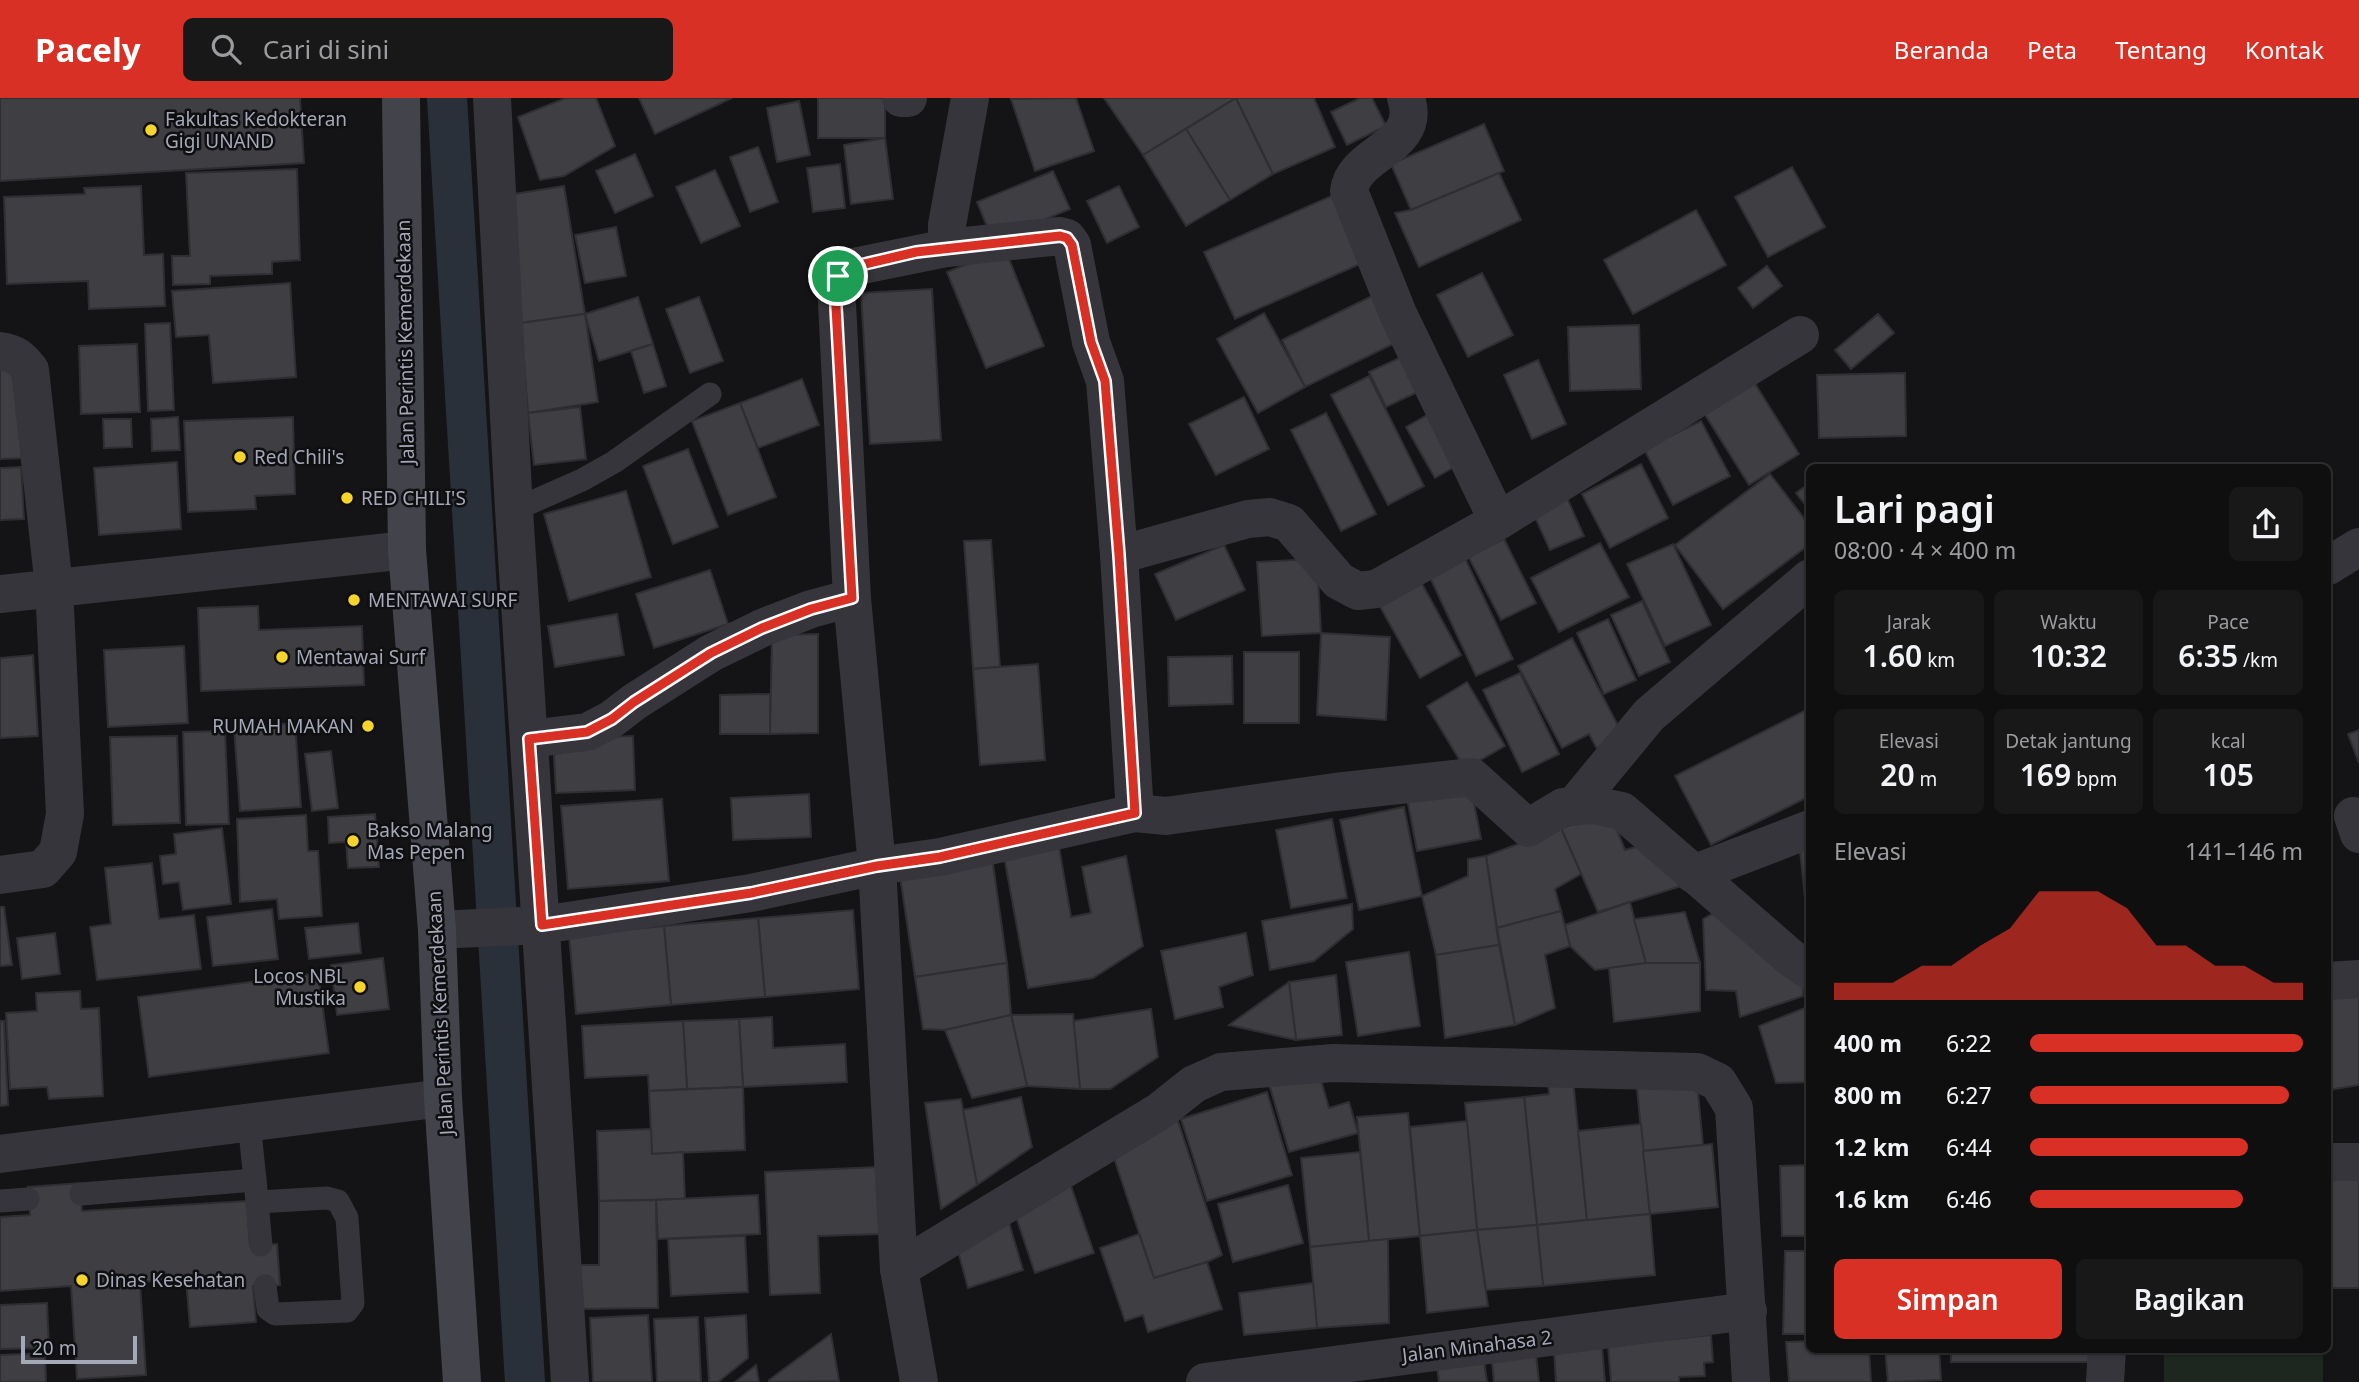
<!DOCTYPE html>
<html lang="id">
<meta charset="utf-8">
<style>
:root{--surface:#0f0f10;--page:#181819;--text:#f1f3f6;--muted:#9b9c9f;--line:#2f2f30;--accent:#d93025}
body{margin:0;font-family:"Noto Sans",sans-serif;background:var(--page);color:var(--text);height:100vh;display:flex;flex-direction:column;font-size:26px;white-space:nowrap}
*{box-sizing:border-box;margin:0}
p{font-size:23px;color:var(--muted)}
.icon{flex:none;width:38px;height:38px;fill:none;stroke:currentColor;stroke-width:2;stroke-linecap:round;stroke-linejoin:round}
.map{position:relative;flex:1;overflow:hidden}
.panel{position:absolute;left:1806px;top:366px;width:525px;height:889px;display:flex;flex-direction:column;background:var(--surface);border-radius:10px;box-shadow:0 2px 5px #0004,0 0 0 2px var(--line)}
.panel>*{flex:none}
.scale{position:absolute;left:21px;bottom:18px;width:116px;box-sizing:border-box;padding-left:7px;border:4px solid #a5a8b7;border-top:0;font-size:19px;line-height:24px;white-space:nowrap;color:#a5a8b7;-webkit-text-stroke:5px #0f0f11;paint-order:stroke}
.pin{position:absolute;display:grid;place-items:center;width:60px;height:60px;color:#fff;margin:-30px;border:4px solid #fff;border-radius:50%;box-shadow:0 2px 7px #0007}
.round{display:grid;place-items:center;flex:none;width:74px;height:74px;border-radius:10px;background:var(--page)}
.head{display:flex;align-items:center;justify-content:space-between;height:119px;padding:0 28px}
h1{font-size:38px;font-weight:600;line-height:52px}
.figures{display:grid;grid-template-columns:repeat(3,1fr);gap:10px;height:119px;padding:7px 28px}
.figures div{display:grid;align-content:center;border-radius:10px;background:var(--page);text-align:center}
.figures b{font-size:30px;font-weight:600}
.figures small{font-size:19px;font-weight:400}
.figures p{font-size:19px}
.chart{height:196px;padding:14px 28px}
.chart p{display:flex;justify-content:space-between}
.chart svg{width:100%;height:126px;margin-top:7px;fill:var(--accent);opacity:.7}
.cta{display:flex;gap:14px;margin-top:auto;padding:14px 28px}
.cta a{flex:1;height:80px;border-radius:10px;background:var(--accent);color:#fff;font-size:28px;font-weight:600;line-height:80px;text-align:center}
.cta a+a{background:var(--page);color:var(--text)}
ul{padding:0 28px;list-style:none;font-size:23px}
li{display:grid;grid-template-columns:112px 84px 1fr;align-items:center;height:52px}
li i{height:18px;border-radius:9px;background:var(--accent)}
header{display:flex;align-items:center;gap:42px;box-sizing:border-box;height:98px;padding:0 35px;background:var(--accent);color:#fff}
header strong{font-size:33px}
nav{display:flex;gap:38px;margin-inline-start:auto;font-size:24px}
.search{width:490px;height:63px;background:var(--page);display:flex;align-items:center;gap:18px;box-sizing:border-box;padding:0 24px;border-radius:10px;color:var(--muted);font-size:26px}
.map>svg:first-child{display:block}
</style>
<header>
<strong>Pacely</strong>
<div class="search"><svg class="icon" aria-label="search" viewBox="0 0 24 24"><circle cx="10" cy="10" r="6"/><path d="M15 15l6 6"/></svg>Cari di sini</div>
<nav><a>Beranda</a><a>Peta</a><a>Tentang</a><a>Kontak</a></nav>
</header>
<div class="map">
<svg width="2359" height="1284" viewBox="0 0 2359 1284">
<rect width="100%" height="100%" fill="#141416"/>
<!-- green -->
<rect fill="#1e2620" x="2164" y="1251" width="159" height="33"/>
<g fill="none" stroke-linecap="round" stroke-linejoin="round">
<!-- canal -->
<polyline stroke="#2a303a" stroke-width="40" points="447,0 525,1284"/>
</g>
<!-- building -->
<g fill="#3e3e43" stroke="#2f2e32" stroke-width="2">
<polygon points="0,0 300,0 304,65 0,83"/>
<polygon points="566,0 596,0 615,48 564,78 540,82 518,19"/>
<polygon points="639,0 732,0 655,36"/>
<rect x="818" y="0" width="67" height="40"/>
<polygon points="1076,0 1094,53 1035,73 1011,1"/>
<polygon points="1104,0 1236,0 1143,57"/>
<polygon points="1236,0 1273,76 1230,102 1186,31"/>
<polygon points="1236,0 1314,0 1335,49 1273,76"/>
<polygon points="1360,0 1372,0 1386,28 1347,47 1331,14"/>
<polygon points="799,3 810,57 777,64 767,10"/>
<polygon points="1484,26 1504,73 1411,112 1391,66"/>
<polygon points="1186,31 1230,102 1186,128 1143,57"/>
<polygon points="885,40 893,101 851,106 844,47"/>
<polygon points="758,49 778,104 750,114 730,59"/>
<polygon points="635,56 653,98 615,115 596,73"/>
<polygon points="840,66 845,110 813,114 807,70"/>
<polygon points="1792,69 1825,129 1768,159 1735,99"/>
<polygon points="297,71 300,162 272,164 272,176 210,178 210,186 173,187 172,158 190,158 186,75"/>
<polygon points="715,72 740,128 701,145 676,89"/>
<polygon points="1053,73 1070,111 993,143 977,104"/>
<polygon points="1499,75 1521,122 1419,169 1395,115 1411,112"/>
<polygon points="141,88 144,157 163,156 165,208 89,211 88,183 7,186 4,99 85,96 84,90"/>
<polygon points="564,88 585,216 521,225 501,98"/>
<polygon points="1119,88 1139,129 1107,145 1087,103"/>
<polygon points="1336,96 1367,163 1235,221 1204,154"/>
<polygon points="1696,112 1726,167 1633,216 1604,162"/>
<polygon points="616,129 626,178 585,185 575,137"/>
<polygon points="1005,151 1044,248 986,270 947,174"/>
<polygon points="1767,168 1782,188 1753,210 1738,190"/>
<polygon points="1482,175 1513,237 1468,259 1437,197"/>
<polygon points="290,185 296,279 213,285 209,237 176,239 172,193"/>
<polygon points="932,191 941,342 870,346 861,195"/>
<polygon points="1374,197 1397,244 1305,289 1282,242"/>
<polygon points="638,199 653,246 599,263 585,216"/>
<polygon points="699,199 723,263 690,275 666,211"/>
<polygon points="1264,215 1305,289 1258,315 1217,241"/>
<polygon points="585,216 598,304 528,315 521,225"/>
<polygon points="1878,216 1894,235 1851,271 1835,252"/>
<polygon points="170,225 174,312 148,313 145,226"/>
<polygon points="1639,227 1641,291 1570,293 1568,229"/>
<polygon points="137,246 140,314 81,316 79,248"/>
<polygon points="653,246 666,288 644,295 631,253"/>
<polygon points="1408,256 1426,290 1386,309 1369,274"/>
<polygon points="1538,262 1566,326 1532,341 1504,277"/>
<polygon points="0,266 14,269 25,360 0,361"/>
<polygon points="1905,275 1906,338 1819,340 1817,277"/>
<polygon points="1749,276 1799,356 1749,387 1699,307"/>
<polygon points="1369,278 1424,388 1388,407 1331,297"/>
<polygon points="802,281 819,327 758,350 740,305"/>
<polygon points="1244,299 1269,351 1216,377 1189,326"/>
<polygon points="740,305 776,399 728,417 692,323"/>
<polygon points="580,309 586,361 534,367 528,315"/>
<polygon points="1434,313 1463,364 1435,380 1406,329"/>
<polygon points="1326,315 1376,416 1341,433 1291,332"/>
<polygon points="178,319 180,352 152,353 151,321"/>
<polygon points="293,319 295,396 255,398 256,411 188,414 184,323"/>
<polygon points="103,321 131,321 132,349 104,350"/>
<polygon points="1701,323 1730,378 1673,407 1644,351"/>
<polygon points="688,351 718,429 673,446 643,368"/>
<polygon points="177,364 181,431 99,437 94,370"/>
<polygon points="1641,366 1668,420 1610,450 1582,396"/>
<polygon points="21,369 24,421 0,422 0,370"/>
<polygon points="1770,376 1810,428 1810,446 1723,511 1675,447"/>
<polygon points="1810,385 1810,413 1796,395"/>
<polygon points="1563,391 1584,438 1550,452 1529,406"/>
<polygon points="626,393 651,479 569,503 544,416"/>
<polygon points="1504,441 1536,505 1501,522 1468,458"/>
<polygon points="991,442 1000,569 973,571 964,443"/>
<polygon points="1600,445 1629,499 1559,534 1531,480"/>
<polygon points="1673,446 1711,527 1665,548 1627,466"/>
<polygon points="1224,447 1245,492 1176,522 1155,476"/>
<polygon points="1463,456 1513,561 1476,578 1427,473"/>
<polygon points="1317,461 1321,535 1262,538 1257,464"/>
<polygon points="710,472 728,526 654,550 636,496"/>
<polygon points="1420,482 1461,557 1420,580 1378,505"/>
<polygon points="1642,503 1670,564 1639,578 1611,517"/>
<polygon points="258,508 259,532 362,528 364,587 201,593 198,510"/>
<polygon points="617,516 624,557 555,569 548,528"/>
<polygon points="1608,521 1636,582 1604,596 1577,535"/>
<polygon points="1321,535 1390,539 1386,622 1317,617"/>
<polygon points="818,536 818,635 770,636 772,537"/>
<polygon points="1572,540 1623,637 1597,651 1589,636 1562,650 1518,568"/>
<polygon points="184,548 188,625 108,629 104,552"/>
<rect x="1244" y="554" width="55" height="71"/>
<polygon points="33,557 38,638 0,640 0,560"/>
<polygon points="1232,558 1233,606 1169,608 1168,559"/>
<polygon points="1038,566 1045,662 980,667 973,571"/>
<polygon points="1520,575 1559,656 1522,674 1483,592"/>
<polygon points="1467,584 1505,648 1465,671 1427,608"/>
<polygon points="770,596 770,636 720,636 720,597"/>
<polygon points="1810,610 1810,698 1711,747 1675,678"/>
<polygon points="295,625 301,709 240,713 234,629"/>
<polygon points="2359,632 2359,665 2348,636"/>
<polygon points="225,633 229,726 186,727 183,634"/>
<polygon points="177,638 180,725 113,727 110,639"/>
<polygon points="633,638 635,692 556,695 553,641"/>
<polygon points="331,653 338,710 312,713 305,656"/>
<polygon points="1470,684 1481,741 1417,753 1406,695"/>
<polygon points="809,696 811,739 733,742 731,700"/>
<polygon points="662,701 669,783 568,791 561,708"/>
<polygon points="1404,709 1422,798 1359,812 1340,722"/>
<polygon points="1610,715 1625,752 1653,744 1688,786 1598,814 1561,730"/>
<polygon points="375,716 379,769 348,770 346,744 329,745 328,719"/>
<polygon points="306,717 308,753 318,753 322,818 279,821 277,801 240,804 237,721"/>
<polygon points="1332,721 1347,800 1291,810 1276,732"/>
<polygon points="222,730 231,806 183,812 179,784 163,786 160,758 176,756 174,736"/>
<polygon points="1561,730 1581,776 1555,791 1561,813 1497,830 1486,758"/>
<polygon points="1059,749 1071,819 1091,815 1082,769 1126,758 1143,848 1093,880 1028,890 1004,758"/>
<polygon points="991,752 1007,865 915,879 898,765"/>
<polygon points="1810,752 1810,819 1807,819 1800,753"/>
<polygon points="1486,758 1499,847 1436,857 1422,798 1468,778 1468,761"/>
<polygon points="152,765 159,821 194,817 201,871 97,882 90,829 111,826 105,770"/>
<polygon points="1630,804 1646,865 1595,872 1570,848 1565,827"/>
<polygon points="1352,806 1353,831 1314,863 1270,872 1262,823"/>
<polygon points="0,809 4,809 12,867 0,868"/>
<polygon points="272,811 278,861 213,868 207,819"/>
<polygon points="1721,811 1803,878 1803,898 1740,919 1736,893 1706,892 1703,821"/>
<polygon points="853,812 859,891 765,899 758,820"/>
<polygon points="1561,813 1570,848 1545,857 1555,910 1515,927 1497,830"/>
<polygon points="1685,814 1700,865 1646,865 1634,821"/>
<polygon points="758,820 765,899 671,907 664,828"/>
<polygon points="358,825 361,855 309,861 305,830"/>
<polygon points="664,828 671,907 576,916 569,837"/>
<polygon points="55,835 60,876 22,881 17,840"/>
<polygon points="1246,835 1253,877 1219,889 1223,909 1175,921 1161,853"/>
<polygon points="1499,847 1515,927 1445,940 1436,857"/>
<polygon points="1409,854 1420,928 1358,938 1346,864"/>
<polygon points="383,860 389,911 337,917 331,867"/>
<polygon points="1007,865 1011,917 945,932 923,931 915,879"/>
<polygon points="1646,865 1700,865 1700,913 1614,924 1609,870"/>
<polygon points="318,875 329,955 149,979 138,899"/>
<polygon points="1336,877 1342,937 1296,942 1289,884"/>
<polygon points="1289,884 1296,942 1229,927"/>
<polygon points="80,893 81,911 99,910 103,998 49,1001 47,989 10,991 6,915 37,913 36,895"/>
<polygon points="2328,893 2359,893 2359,987 2328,992"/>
<polygon points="1810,908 1810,984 1776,985 1759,928"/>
<polygon points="1151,911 1158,959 1110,991 1080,991 1073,923"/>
<polygon points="1073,916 1080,991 1027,988 1011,917"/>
<polygon points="1011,917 1027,988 972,1000 945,932"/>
<polygon points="772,919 773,950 845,946 847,984 743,989 739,921"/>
<polygon points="739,921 743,989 687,991 683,923"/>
<polygon points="0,923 4,923 8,1007 0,1008"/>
<polygon points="683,923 687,991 649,993 648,977 585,980 582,928"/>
<polygon points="1318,972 1329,1010 1349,1004 1358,1035 1289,1054 1269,986"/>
<polygon points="1696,974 1703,1047 1643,1053 1636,980"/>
<polygon points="1573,981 1587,1122 1537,1127 1524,999 1549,996 1548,984"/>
<polygon points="743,989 745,1052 652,1056 649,993"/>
<polygon points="1267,994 1292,1077 1207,1103 1181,1021"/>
<polygon points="1021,999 1032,1049 977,1087 963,1012"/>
<polygon points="1524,999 1537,1127 1477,1132 1465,1005"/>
<polygon points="961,1001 977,1087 941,1111 925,1005"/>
<polygon points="1408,1015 1420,1138 1369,1143 1357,1019"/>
<polygon points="1178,1023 1222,1157 1207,1164 1154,1180 1109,1045"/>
<polygon points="1467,1023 1477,1132 1420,1138 1410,1029"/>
<polygon points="1641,1026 1650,1116 1587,1122 1578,1033"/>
<polygon points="651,1031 652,1056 683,1054 685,1101 599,1103 597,1033"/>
<polygon points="1712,1046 1718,1109 1650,1116 1643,1053"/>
<polygon points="1360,1054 1369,1143 1310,1149 1301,1060"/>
<polygon points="1810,1067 1810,1138 1782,1138 1780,1068"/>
<polygon points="878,1069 881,1136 818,1138 820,1195 770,1197 765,1074"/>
<rect x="2328" y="1077" width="31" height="113"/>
<polygon points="80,1085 82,1113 247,1103 250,1148 277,1146 280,1187 253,1188 256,1224 190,1229 186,1181 140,1184 146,1277 77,1281 71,1188 0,1193 0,1119 30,1117 28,1089"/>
<polygon points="1288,1087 1303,1145 1233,1164 1218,1106"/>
<polygon points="1071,1088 1094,1155 1035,1175 1012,1107"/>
<polygon points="758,1097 760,1136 658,1141 656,1102"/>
<polygon points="656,1102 658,1210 576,1211 575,1167 599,1167 599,1103"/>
<polygon points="1650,1116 1655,1177 1543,1188 1537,1127"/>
<polygon points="1007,1118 1023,1172 968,1190 955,1142"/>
<polygon points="1537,1127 1543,1188 1486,1192 1477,1132"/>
<polygon points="1477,1132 1488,1208 1427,1215 1420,1138"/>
<polygon points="1139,1136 1154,1180 1207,1164 1222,1211 1148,1234 1143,1217 1125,1223 1100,1150"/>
<polygon points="745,1138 748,1194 671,1198 668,1141"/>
<polygon points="1388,1141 1389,1225 1317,1230 1310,1149"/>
<polygon points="1785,1153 1810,1153 1810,1236 1783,1236"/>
<polygon points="1313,1185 1317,1230 1244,1237 1239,1195"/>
<polygon points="47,1205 49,1250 0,1251 0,1207"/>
<polygon points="648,1217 652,1284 593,1284 590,1220"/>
<polygon points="746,1217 748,1260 718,1284 709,1284 705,1220"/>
<polygon points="698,1219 701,1284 657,1284 654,1221"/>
<polygon points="831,1236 839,1283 769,1284 769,1282"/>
<polygon points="1711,1237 1713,1264 1704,1265 1705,1278 1679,1279 1679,1284 1611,1284 1608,1248"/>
<polygon points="1810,1243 1810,1251 1869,1251 1871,1284 1789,1284 1786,1244"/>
<polygon points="1602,1250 1605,1284 1556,1284 1554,1253"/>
<polygon points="1885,1251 1939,1251 1941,1282 1888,1284"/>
<rect x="1951" y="1251" width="139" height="13"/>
<polygon points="45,1255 46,1284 0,1284 0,1257"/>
<polygon points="1536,1257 1539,1284 1494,1284 1492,1264"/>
<polygon points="1484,1263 1487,1284 1439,1284 1437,1269"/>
<polygon points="756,1267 759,1284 735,1284"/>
</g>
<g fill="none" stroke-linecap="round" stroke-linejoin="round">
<!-- service -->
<g stroke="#35353b" stroke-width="23">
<polyline points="514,412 582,382 614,364 710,296"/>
<polyline points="249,1024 255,1082"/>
<polyline points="81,1096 255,1082 261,1147"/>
<polyline points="0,1103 28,1101"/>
<polyline points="258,1104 327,1100 338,1103 347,1120 353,1205 347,1213 275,1216 268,1211 265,1188"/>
</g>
<!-- minor -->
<g stroke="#35353b" stroke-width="38">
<polyline points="492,0 514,412 570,1284"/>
<polyline points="901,0 908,0"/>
<path d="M1406,0C1423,50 1354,53 1349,93L1398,216L1498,423"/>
<polyline points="947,150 1060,138 1067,140 1072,147 1091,244 1105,283 1119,457 1135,715"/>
<path d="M0,253C15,255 21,260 30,272L54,489L65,716L58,754L43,771L0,777"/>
<polyline points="1119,457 1248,421 1270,419 1289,425 1339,483 1358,493 1376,491 1498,423 1800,237"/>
<polyline points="2328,468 2359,449"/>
<polyline points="0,496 407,452"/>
<polyline points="529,641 587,634 612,621 634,604 711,555 762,530 811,511 852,500"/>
<polyline points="1573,709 1649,617 1810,480"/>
<polyline points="2353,718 2359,736"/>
<polyline points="1693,776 1810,731"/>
<polyline points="437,832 542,827 751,795 877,768 940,759 1135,715 1166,718 1335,694 1472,679 1528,730 1563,709 1593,707 1622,713 1791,860 1810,873"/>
<polyline points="2328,883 2359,881"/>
<polyline points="0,1056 443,1000"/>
<polyline points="2328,1064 2359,1064"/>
<polyline points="899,1171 1160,1013 1194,986 1221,974 1333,965 1697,974 1718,984 1734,1010 1751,1284"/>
<polyline points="919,1284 899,1171 877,768 852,500 836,186 843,171 947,150 947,127 970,0"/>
<polyline points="1205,1284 1748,1213"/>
<polyline points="2105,1284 2107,1251"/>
</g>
<!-- secondary -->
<polyline stroke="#43444b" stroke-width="38" points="401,0 407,452 437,832 443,1000 462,1284"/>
</g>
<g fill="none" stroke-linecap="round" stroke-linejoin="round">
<defs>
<polygon id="route" points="1060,138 1067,140 1072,147 1091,244 1105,283 1119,457 1135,715 940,759 877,768 751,795 542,827 529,641 587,634 612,621 634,604 711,555 762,530 811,511 852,500 836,209 836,186 843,171 916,154"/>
</defs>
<!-- route casing -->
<use href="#route" stroke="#fff" stroke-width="14"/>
<!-- route -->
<use href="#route" stroke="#d93025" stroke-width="9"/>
</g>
<!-- markers -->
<g fill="#f7d42b" stroke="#0f0f11" stroke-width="2.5">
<circle cx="151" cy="32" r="7"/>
<circle cx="240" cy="359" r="7"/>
<circle cx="347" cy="400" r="7"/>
<circle cx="354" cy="502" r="7"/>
<circle cx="282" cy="559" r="7"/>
<circle cx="368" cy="628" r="7"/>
<circle cx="353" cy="743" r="7"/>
<circle cx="360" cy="889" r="7"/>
<circle cx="82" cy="1182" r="7"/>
</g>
<g text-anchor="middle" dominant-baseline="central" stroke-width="5" stroke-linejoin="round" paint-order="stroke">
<!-- poi labels -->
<g font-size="19" fill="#a5a8b7" stroke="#0f0f11" text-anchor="start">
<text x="165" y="21">Fakultas Kedokteran<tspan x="165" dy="22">Gigi UNAND</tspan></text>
<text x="254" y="359">Red Chili's</text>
<text x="361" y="400">RED CHILI'S</text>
<text x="368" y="502">MENTAWAI SURF</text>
<text x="296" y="559">Mentawai Surf</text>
<text x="354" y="628" text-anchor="end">RUMAH MAKAN</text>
<text x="367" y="732">Bakso Malang<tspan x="367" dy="22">Mas Pepen</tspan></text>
<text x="346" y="878" text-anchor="end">Locos NBL<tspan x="346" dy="22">Mustika</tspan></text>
<text x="96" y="1182">Dinas Kesehatan</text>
</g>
<!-- street labels -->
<g font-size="19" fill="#a5a8b7" stroke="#0f0f11">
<text transform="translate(405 244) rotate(-91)">Jalan Perintis Kemerdekaan</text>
<text transform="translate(440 915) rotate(-93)">Jalan Perintis Kemerdekaan</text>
<text transform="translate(1477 1248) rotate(-7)">Jalan Minahasa 2</text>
</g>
</g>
</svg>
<div class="scale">20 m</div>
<div class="pin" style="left:838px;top:178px;background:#1e9e55"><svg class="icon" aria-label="arrive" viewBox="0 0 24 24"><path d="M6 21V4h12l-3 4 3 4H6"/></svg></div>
<section class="panel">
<div class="head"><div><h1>Lari pagi</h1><p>08:00 · 4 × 400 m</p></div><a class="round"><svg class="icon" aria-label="share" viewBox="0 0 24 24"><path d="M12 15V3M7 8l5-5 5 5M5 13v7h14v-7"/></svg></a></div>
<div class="figures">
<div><p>Jarak</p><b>1.60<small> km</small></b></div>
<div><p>Waktu</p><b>10:32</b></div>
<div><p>Pace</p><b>6:35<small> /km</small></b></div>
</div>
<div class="figures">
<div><p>Elevasi</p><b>20<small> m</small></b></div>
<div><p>Detak jantung</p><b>169<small> bpm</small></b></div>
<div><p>kcal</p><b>105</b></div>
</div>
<div class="chart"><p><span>Elevasi</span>141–146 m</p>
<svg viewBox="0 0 160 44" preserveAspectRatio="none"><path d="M0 44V38L10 38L20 38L30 32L40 32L50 25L60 19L70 6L80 6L90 6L100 12L110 25L120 25L130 32L140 32L150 38L160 38V44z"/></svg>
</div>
<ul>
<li><b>400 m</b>6:22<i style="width:100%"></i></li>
<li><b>800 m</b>6:27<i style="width:95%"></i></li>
<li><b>1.2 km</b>6:44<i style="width:80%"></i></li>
<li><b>1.6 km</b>6:46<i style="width:78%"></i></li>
</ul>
<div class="cta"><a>Simpan</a><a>Bagikan</a></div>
</section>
</div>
